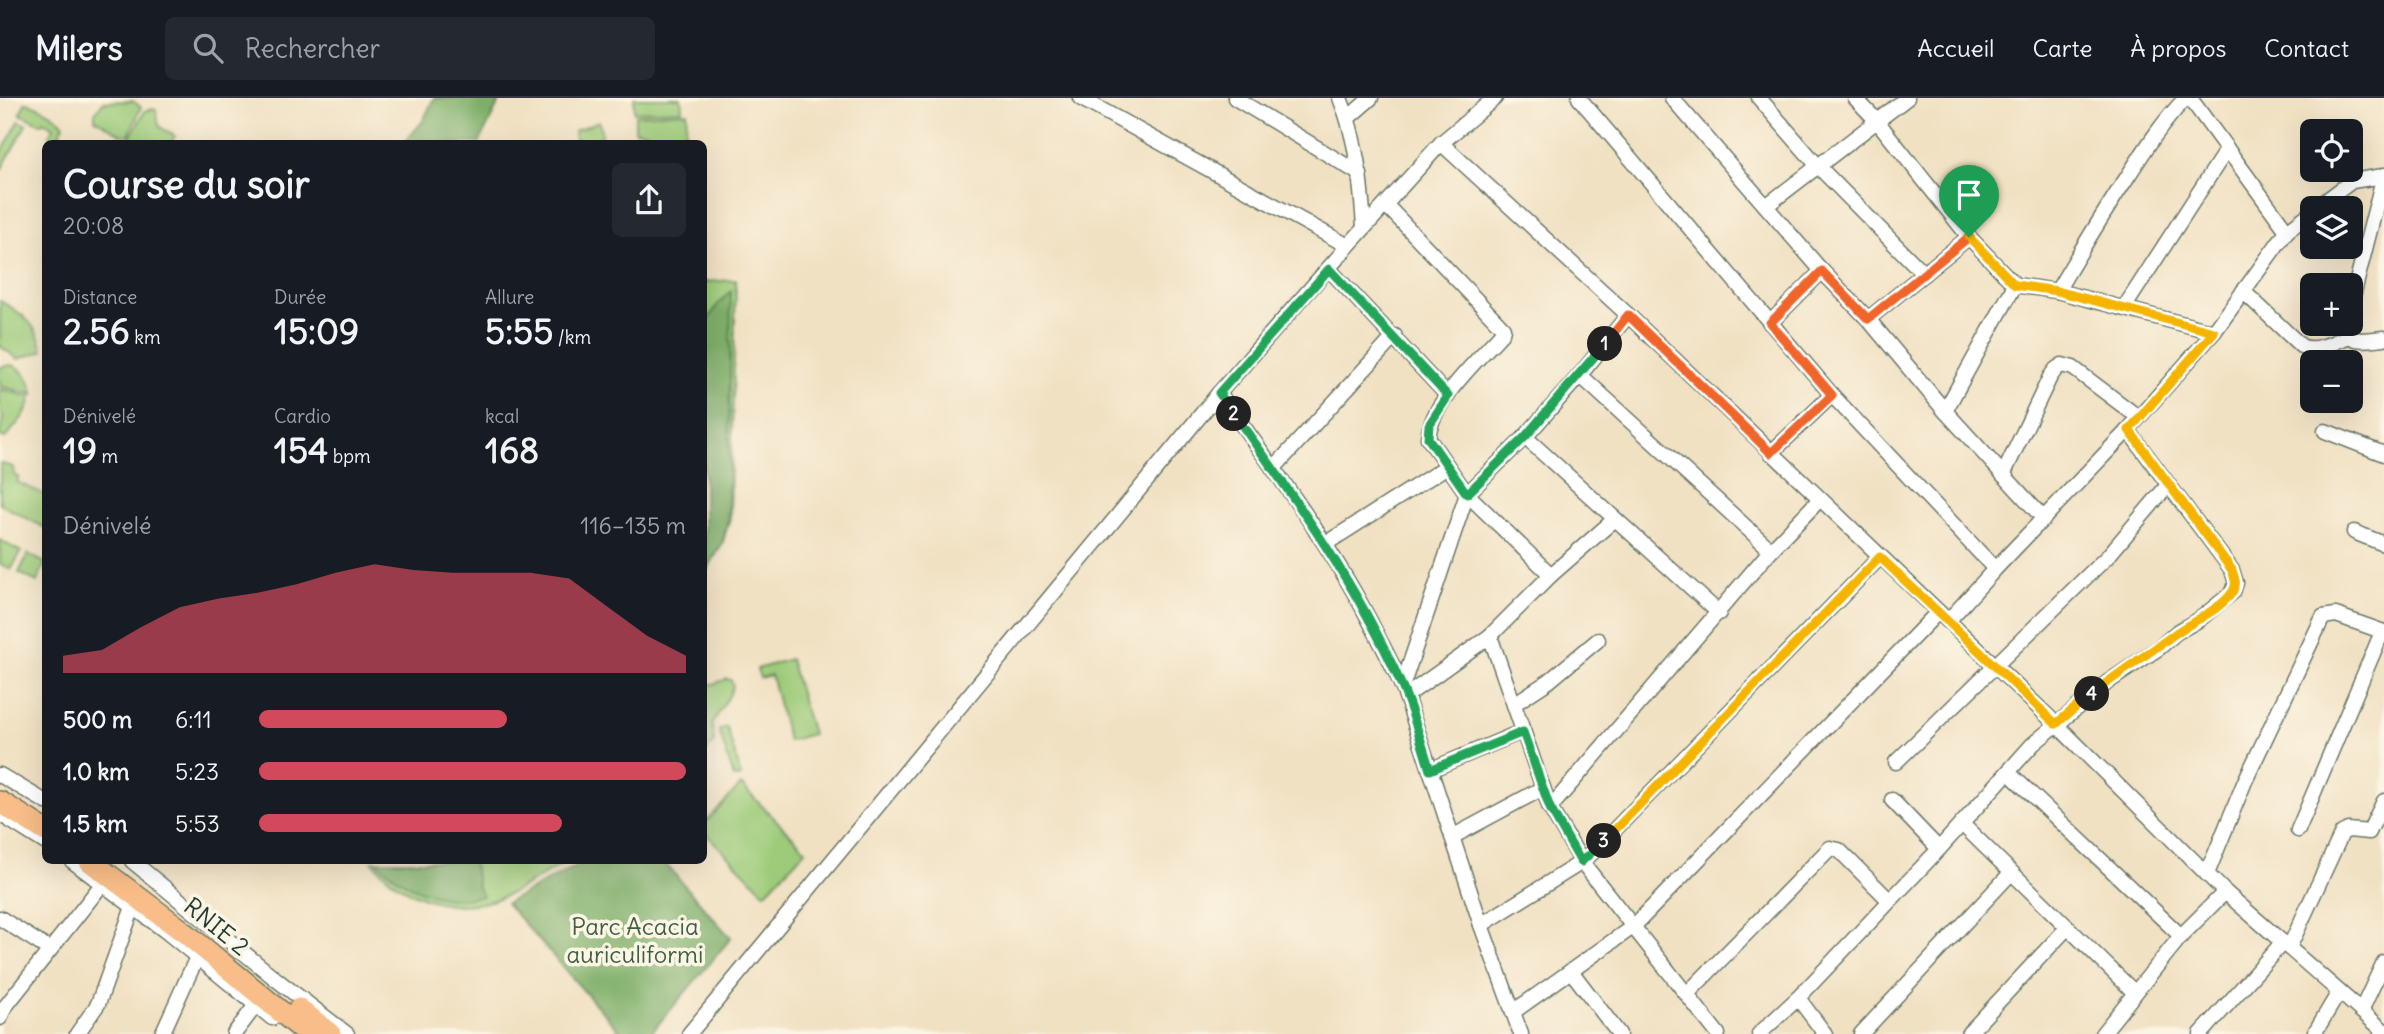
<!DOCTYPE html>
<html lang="fr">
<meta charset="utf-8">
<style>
:root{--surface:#171b24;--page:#242831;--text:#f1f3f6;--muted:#9ea1a6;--line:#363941;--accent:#d1495b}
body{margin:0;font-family:Delius,sans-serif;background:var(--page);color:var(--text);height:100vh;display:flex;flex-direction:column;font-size:26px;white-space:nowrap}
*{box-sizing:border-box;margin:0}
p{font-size:23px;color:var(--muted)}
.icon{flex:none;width:38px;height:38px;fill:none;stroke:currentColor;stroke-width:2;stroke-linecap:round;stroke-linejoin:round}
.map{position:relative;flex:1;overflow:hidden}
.side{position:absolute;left:42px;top:42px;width:665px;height:724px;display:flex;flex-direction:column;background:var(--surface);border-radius:10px;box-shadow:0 7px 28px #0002}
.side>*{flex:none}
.buttons{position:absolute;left:2300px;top:21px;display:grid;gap:14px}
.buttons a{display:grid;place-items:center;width:63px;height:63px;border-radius:10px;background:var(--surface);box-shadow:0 7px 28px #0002;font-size:35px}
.pin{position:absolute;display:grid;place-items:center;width:60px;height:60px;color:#fff;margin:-72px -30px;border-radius:50% 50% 50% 0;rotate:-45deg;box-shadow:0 0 7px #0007}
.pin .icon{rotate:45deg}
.km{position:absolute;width:35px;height:35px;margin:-18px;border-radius:50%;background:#222;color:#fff;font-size:19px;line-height:35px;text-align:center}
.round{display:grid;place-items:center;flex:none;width:74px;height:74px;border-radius:10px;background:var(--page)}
.head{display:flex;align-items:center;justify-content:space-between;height:119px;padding:0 21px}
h1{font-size:38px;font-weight:800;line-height:52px}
.stats{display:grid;grid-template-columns:repeat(3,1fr);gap:10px;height:119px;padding:7px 21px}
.stats div{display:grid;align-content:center}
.stats b{font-size:35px;font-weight:800}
.stats small{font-size:19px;font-weight:400}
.stats p{font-size:19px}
.chart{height:196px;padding:14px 21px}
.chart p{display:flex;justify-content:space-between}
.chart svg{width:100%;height:126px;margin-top:7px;fill:var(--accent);opacity:.7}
ul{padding:0 21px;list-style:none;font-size:23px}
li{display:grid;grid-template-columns:112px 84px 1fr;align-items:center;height:52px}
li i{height:18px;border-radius:9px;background:var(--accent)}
header{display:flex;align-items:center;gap:42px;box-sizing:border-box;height:98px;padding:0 35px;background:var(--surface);border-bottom:2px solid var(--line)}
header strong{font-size:33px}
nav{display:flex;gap:38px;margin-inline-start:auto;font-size:24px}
.search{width:490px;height:63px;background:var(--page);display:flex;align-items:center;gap:18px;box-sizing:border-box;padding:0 24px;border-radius:10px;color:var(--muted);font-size:26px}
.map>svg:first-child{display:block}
</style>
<header>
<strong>Milers</strong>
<div class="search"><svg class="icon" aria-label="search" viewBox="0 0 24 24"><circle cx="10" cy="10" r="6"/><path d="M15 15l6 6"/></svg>Rechercher</div>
<nav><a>Accueil</a><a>Carte</a><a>À propos</a><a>Contact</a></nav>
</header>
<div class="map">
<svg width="2384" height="936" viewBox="0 0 2384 936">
<rect width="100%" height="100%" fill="#fcf5e5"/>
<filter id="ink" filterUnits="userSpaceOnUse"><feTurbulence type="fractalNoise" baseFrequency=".0143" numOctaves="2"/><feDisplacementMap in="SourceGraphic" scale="14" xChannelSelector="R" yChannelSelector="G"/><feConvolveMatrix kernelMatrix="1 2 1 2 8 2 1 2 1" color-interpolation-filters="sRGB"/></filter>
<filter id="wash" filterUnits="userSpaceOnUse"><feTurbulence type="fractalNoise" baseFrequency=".00686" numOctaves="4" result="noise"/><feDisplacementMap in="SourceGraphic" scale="28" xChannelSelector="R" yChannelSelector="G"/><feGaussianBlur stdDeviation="1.57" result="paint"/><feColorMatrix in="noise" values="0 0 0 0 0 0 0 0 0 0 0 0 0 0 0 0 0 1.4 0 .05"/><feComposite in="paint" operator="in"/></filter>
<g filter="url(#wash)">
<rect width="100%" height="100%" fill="#f1e1c3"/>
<!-- green -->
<g fill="#9dcb79" stroke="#5e8456" stroke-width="2">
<polygon points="634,0 681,0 682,12 634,14"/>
<polygon points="133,3 141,9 129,37 122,37 95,21 95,15 103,4"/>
<path d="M25,5C37,7 56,16 64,27L56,42L49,38L54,29L43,23L41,26L20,16Z"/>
<path d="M153,11L156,12C160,33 156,26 175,38L171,45H137L129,41L145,13Z"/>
<path d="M687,14L685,45H651V38C646,33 642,32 635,33V17Z"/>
<polygon points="19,23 26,27 1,72 0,57"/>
<polygon points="599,23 602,37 591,45 575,40 574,33"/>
<polygon points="736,182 730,420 722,447 704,477 704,184"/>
<path d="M0,203C22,215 38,227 43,253L18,261L0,248Z"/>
<path d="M12,267C27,274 29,281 34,297L0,288V269Z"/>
<path d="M0,291L31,299C29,315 15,328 5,340L0,338L3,319L0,312Z"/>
<polygon points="0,365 13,369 15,378 19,379 17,384 45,397 45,430 0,406"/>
<polygon points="0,442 21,454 11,472 0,466"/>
<polygon points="28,456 45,465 37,484 19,475"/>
<polygon points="790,561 812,636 788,643 771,577 760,580 757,571"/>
<polygon points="727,581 731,582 733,587 730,596 712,626 714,645 704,656 704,589"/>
<polygon points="727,629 741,678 734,680 719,632"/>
<polygon points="741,687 806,752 765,795 704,734 704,726"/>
<path d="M372,763H568C547,774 527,788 505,798C458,818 404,802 372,763Z"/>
</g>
<!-- forest -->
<g fill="#7eaf69" stroke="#4e764e" stroke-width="2">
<polygon points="434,0 501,0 479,45 404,45 423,23"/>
<polygon points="731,193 728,421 722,445 704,476 704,228 719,205"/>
<path d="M376,763H473L478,790L483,798C443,807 405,791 376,763Z"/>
<polygon points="586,763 663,763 731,840 650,936 622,936 506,805"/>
</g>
</g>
<g filter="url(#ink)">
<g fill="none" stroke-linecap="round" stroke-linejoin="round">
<defs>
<g id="minor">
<polyline points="1080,0 1348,148"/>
<polyline points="1235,0 1360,76"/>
<path d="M1340,0C1357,41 1361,85 1364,129"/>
<polyline points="1579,0 1832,297 1995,471"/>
<polyline points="1672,0 1822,173 1868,221 1945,313 2044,421"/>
<polyline points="1759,0 1817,67 1924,176"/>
<polyline points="1855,0 1877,23 1969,139 2015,187 2057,193 2214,234"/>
<polyline points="2190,0 2287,133"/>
<polyline points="1348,20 1371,0"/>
<polyline points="1441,45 1628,217 2056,626 2225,794 2384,933"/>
<path d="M1386,107L1503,230L1502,235C1478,262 1431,304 1428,340L1467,396L1551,477"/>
<polyline points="1766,108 1907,0"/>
<polyline points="2316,110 2352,83 2383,78"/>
<polyline points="1329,171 1448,298"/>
<path d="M2057,193C2080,154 2103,116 2128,78C2146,50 2163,23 2186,0"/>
<path d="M2243,193L2301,248C2316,255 2334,244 2349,238"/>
<polyline points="2124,210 2227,51"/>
<polyline points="2350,210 2384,77"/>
<polyline points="1868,221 1969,139"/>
<polyline points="1770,225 1822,173"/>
<path d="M2347,226C2344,248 2370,241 2384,240"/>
<polyline points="1580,277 1771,452"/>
<path d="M1219,295C1275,373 1333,449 1376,535C1386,555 1398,576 1406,598L1481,827L1521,936"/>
<polyline points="1945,313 2015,187"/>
<polyline points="2325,333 2384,356"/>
<polyline points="1525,339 1719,515"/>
<polyline points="1771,355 1832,297"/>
<polyline points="1273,371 1395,238"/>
<polyline points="2003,377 2050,279 2056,271 2062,267 2073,270 2138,319"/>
<polyline points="2354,434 2384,446"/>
<polyline points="1325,446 1446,369"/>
<polyline points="1948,523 1995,471 2128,332 2214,234 2287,133 2312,114"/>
<polyline points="1490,538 1550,710 1582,764 1718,936"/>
<polyline points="1402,589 1467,396 1525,339 1580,277 1628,217"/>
<polyline points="1406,598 1490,538 1551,477 1615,421"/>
<polyline points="1514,606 1549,583 1598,542"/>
<polyline points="1896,664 2108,458 2168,387"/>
<polyline points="1430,672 1523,633"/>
<polyline points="2008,674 2181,838"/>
<polyline points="0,677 46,704"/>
<polyline points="1892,702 1939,751"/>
<polyline points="1550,710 1771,452 1820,401"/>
<polyline points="0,716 46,745"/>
<polyline points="1962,726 2135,895"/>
<polyline points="2298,732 2382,534"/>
<polyline points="1452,739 1543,690"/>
<polyline points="72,763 168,835 272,920"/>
<polyline points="132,763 277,882 347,936"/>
<polyline points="2207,776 2245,683 2323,519 2336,517 2384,534"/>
<polyline points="0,820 50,852"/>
<polyline points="1481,827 1582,764 1591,756 1880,459"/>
<polyline points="2289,850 2342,735 2348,732 2369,734 2384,703"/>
<polyline points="1571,873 1619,936"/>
<polyline points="1687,896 1830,750 1839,752 1889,802"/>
<polyline points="1798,900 1825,936"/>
<polyline points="2361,913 2384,864"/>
<polyline points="1513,914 1634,828 1937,515"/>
<polyline points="0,920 5,909 103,785"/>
<polyline points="77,936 98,906 133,809"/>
<polyline points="162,936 197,859"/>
<polyline points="234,936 256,907"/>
<polyline points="689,936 1219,295 1348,148 1441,45 1495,0"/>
<polyline points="1759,936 1798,900 1939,751 2033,646 2108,584 2159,550 2177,534 2200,521 2233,494 2236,485 2232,472 2128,332"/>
<polyline points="1861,936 2011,775"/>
<polyline points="1968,936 2067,830"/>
<polyline points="2102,936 2181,838 2225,794"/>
<polyline points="2201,936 2283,844"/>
<polyline points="2314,936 2339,894"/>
</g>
<g id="highway">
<polyline points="0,704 46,733"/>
<polyline points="90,763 184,834 308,936"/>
<polyline points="299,911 330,936"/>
</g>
</defs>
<!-- minor casing -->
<use href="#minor" stroke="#687666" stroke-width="17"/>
<!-- highway casing -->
<use href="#highway" stroke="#687666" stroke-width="24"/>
<!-- minor -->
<use href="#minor" stroke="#fff" stroke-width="14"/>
<!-- highway -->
<use href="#highway" stroke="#f8bd88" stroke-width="21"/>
</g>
</g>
<g fill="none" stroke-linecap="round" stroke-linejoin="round" filter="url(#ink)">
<defs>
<polyline id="split-1" points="1605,246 1628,217 1771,355 1832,297 1770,225 1822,173 1868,221 1969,139"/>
<polyline id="split-2" points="1234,316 1219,295 1329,171 1448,298 1429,327 1428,340 1467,396 1525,339 1605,246"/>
<path id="split-3" d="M1234,316C1296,402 1358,488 1401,586C1413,613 1421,644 1430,672L1523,634L1550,710L1581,764L1604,743"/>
<polyline id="split-4" points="1604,743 1880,459 2056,626 2092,596"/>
<path id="split-5" d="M1969,139L2015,187L2057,193L2214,234L2129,332L2232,472C2234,479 2238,486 2233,493C2222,511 2193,523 2176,535C2148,556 2119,575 2092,596"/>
</defs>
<!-- split-1 casing -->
<use href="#split-1" stroke="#fff" stroke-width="14"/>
<!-- split-2 casing -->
<use href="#split-2" stroke="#fff" stroke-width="14"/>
<!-- split-3 casing -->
<use href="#split-3" stroke="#fff" stroke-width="14"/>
<!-- split-4 casing -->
<use href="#split-4" stroke="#fff" stroke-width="14"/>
<!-- split-5 casing -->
<use href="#split-5" stroke="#fff" stroke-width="14"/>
<!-- split-1 -->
<use href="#split-1" stroke="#f0652b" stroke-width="9"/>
<!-- split-2 -->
<use href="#split-2" stroke="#22a559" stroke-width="9"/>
<!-- split-3 -->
<use href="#split-3" stroke="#22a559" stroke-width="9"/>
<!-- split-4 -->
<use href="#split-4" stroke="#f5b400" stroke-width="9"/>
<!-- split-5 -->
<use href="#split-5" stroke="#f5b400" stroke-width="9"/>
</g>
<g text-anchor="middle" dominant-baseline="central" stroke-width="7" stroke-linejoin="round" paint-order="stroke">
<!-- street labels -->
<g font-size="24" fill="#1f3d34" stroke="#fcf5e5">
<text transform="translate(217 828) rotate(39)">RNIE 2</text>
</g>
<!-- park labels -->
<g font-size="24" fill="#3e6045" stroke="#fcf5e5">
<text x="635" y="828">Parc Acacia<tspan x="635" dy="28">auriculiformi</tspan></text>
</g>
</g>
</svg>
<div class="buttons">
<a><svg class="icon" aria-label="locate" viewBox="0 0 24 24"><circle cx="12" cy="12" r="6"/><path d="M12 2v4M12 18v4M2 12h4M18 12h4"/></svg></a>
<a><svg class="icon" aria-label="layers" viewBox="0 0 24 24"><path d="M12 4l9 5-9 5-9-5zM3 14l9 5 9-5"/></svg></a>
<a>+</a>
<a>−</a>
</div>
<div class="pin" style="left:1969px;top:139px;background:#1e9e55"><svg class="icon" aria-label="arrive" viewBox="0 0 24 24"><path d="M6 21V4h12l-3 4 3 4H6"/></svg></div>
<b class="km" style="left:1605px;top:246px">1</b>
<b class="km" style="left:1234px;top:316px">2</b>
<b class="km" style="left:1604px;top:743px">3</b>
<b class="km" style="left:2092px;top:596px">4</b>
<section class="side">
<div class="head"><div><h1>Course du soir</h1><p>20:08</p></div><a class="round"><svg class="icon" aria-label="share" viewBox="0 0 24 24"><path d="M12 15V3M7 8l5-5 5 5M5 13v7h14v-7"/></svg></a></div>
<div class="stats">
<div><p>Distance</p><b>2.56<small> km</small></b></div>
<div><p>Durée</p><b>15:09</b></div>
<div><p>Allure</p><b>5:55<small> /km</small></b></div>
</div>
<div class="stats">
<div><p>Dénivelé</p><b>19<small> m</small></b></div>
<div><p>Cardio</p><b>154<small> bpm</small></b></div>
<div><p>kcal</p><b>168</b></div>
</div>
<div class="chart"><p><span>Dénivelé</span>116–135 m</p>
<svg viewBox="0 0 160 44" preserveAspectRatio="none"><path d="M0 44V38L10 36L20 28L30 21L40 18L50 16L60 13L70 9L80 6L90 8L100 9L110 9L120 9L130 11L140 21L150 31L160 38V44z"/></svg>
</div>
<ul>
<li><b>500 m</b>6:11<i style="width:58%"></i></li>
<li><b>1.0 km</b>5:23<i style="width:100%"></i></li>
<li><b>1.5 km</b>5:53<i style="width:71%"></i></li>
</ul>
</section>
</div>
